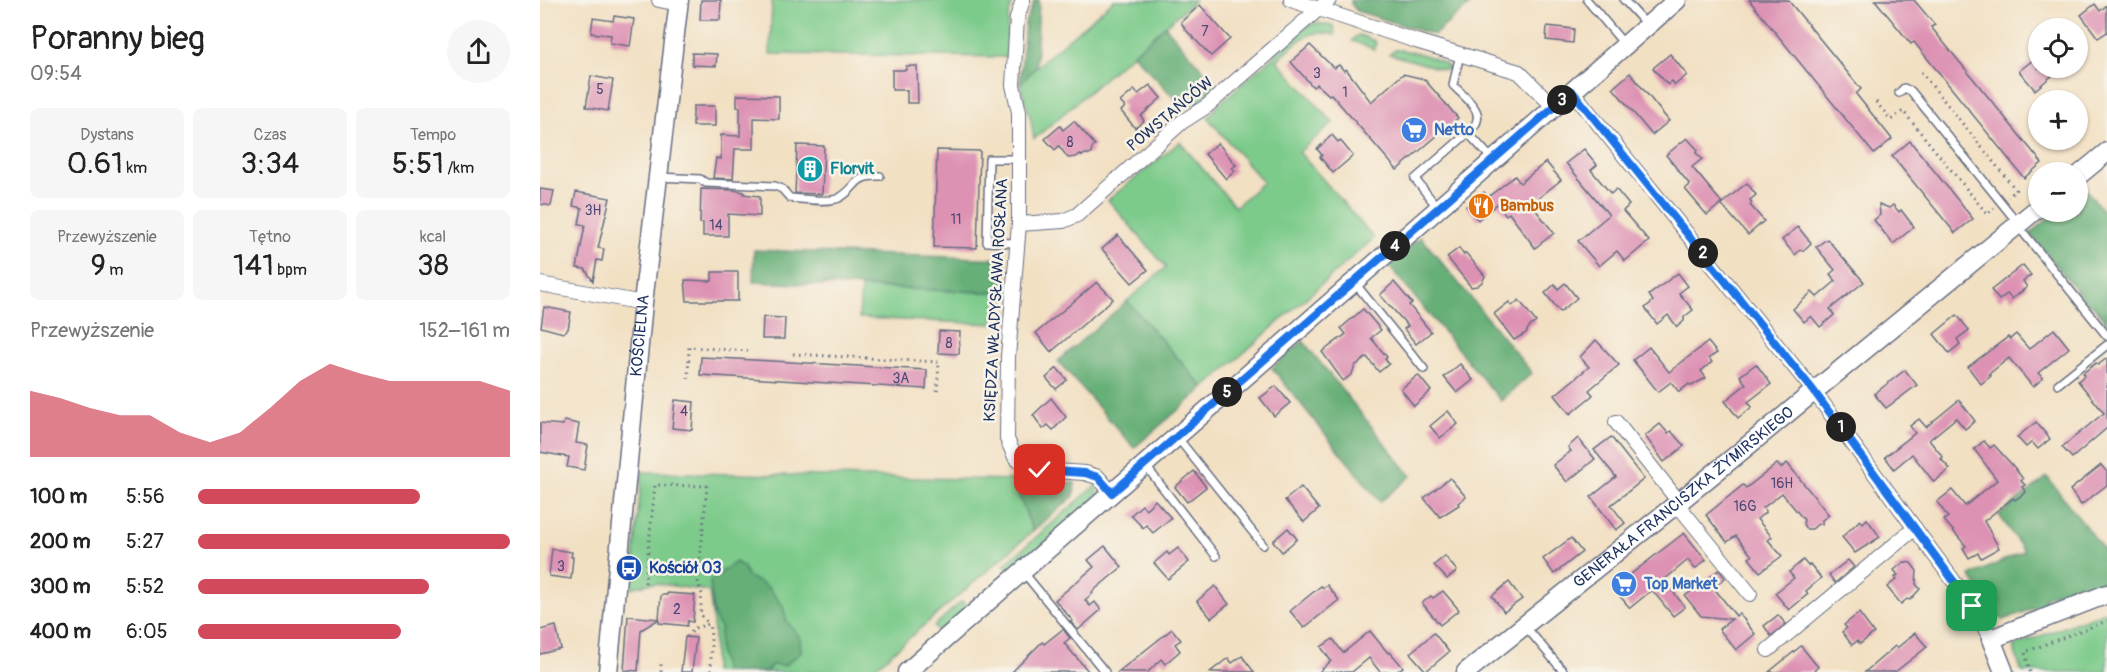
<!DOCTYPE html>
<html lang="pl">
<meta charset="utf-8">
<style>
:root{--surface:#fff;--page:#f6f6f6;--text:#222;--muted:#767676;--accent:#d1495b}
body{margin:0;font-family:Pangolin,sans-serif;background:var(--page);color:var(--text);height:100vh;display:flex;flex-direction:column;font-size:22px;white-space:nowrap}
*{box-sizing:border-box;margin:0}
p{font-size:20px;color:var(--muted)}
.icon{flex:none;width:33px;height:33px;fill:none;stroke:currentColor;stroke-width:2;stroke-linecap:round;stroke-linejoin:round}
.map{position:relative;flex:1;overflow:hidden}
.drawer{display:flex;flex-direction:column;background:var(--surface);width:540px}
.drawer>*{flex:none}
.controls{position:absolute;left:1488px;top:18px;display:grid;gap:12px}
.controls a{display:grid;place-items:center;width:60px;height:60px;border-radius:50%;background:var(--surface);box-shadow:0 2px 4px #0004;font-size:30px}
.pin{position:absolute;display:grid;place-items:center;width:51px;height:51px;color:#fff;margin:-26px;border-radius:12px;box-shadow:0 3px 9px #0006}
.km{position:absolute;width:30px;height:30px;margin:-15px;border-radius:50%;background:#222;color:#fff;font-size:16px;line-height:30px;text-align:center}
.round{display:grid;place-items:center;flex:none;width:63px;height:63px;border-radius:32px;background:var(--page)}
.head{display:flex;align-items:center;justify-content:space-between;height:102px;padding:0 30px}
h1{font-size:33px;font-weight:600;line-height:45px}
.figures{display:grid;grid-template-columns:repeat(3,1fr);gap:9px;height:102px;padding:6px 30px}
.figures div{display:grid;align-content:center;border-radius:9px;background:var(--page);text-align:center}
.figures b{font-size:30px;font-weight:600}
.figures small{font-size:16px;font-weight:400}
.figures p{font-size:16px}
.chart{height:168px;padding:12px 30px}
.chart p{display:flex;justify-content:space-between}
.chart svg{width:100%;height:108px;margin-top:6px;fill:var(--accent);opacity:.7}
ul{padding:0 30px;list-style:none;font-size:20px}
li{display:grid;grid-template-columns:96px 72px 1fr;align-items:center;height:45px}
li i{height:15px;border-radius:8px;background:var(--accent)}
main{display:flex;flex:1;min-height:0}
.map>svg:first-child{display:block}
</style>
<main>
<section class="drawer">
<div class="head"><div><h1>Poranny bieg</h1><p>09:54</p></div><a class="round"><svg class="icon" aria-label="share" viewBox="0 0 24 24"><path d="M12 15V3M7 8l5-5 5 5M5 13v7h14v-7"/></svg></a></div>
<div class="figures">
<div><p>Dystans</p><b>0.61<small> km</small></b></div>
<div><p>Czas</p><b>3:34</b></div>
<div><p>Tempo</p><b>5:51<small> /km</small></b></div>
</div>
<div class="figures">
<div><p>Przewyższenie</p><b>9<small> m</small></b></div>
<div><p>Tętno</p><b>141<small> bpm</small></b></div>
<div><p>kcal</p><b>38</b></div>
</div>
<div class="chart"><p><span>Przewyższenie</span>152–161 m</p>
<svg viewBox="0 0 160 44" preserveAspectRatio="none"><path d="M0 44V17L10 20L20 24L30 27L40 27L50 34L60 38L70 34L80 24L90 13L100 6L110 10L120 13L130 13L140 13L150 13L160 17V44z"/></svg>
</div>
<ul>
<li><b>100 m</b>5:56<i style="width:71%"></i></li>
<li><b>200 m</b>5:27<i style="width:100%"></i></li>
<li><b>300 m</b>5:52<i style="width:74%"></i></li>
<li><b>400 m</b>6:05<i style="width:65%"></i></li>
</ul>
</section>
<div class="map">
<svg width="1567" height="672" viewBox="0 0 1567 672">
<rect width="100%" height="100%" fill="#f7f3e8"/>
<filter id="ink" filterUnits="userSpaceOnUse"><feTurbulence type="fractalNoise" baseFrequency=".0167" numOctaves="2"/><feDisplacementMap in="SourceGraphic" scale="12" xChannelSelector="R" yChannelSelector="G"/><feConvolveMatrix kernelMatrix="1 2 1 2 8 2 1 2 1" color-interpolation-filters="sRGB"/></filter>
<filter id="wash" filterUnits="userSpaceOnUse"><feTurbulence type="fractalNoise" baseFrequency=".008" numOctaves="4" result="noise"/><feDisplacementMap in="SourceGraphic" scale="24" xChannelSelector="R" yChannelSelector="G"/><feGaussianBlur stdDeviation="1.35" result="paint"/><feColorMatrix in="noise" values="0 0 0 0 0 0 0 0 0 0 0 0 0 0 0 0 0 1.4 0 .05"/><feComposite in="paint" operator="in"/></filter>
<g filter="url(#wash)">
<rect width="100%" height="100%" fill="#f2e0c3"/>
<!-- green -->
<g fill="#7dcb8b" stroke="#4c7d74" stroke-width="1.5">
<polygon points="232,0 473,0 468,19 467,57 230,54"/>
<polygon points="574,0 655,0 494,139 491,120 480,84 496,67"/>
<path d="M777,23L794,26L795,35C768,27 756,43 737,60L793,123L759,152L834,238L664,388L587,301L626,267L568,200L640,142L695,207L723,182L668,118L679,104L769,25Z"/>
<polygon points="819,35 835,41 836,44 834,49 812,41 815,37"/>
<path d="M855,50C869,50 905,58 912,72L849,54Z"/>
<polygon points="321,287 465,293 462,312 454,316 453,324 319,318"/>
<polygon points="102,472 473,480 493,531 330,672 174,672 174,632 169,591 112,583 91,588"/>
<polygon points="556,485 558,493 556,498 471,573 464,565"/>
<polygon points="422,601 429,609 400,634 394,626"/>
<polygon points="1567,611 1567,672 1482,672 1473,646"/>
</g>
<!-- forest -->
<g fill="#66af77" stroke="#406f6a" stroke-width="1.5">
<polygon points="495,0 499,0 496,67 480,84 485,23"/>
<polygon points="811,0 931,0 933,2 894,35 817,11 811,4"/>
<polygon points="625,26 677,86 657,104 644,108 593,54"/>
<polygon points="1545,188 1567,216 1567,323 1553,305 1548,304 1490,234 1516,212 1538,212 1538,194"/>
<polygon points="881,237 992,373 961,401 848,265"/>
<polygon points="214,250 466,259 465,293 213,282"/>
<polygon points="587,301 664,388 594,448 518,361"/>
<polygon points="763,341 871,476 840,502 732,368"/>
<polygon points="471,466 482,475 535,483 534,496 493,531 473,480"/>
<polygon points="1507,477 1567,554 1567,580 1527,595 1524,590 1504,598 1507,603 1464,620 1460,618 1430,576 1484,551 1459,515"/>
<polygon points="196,562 204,567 207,576 228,587 243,606 247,622 260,637 261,652 244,666 232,665 226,672 185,672 179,651 180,628 173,613 170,580"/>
</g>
<g id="blocks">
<!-- building -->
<g fill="#dd91b3">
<polygon points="161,0 181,0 180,20 160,20"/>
<polygon points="1209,0 1248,0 1321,89 1316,94 1352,139 1334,154"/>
<polygon points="1335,0 1374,0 1395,25 1391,27 1502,163 1484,178 1374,42 1371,44"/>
<polygon points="1555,4 1560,11 1567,5 1567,32 1558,38 1541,15"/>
<polygon points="660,5 690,39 671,56 645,29 641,22"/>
<polygon points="74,16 94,19 90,46 70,43 71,35 51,33 53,18 73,21"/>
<polygon points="1007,26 1034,29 1033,43 1006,40"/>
<polygon points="770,45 794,68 799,65 804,71 806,69 831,102 863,74 884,79 918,118 857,170 791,94 789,95 777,84 773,87 751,62"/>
<polygon points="152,53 177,54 176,66 152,65"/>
<polygon points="1130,54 1147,75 1135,85 1132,81 1128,85 1113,68"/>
<polygon points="1498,56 1498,68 1521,68 1495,90 1479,71"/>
<polygon points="366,66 377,66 378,103 367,103 367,90 352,90 352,70 366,70"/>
<polygon points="1090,73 1129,121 1112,135 1073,88"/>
<polygon points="51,76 73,80 68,111 46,107"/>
<polygon points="610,85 621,98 601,116 604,121 595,128 581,111 585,107 580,102 594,90 598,94"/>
<polygon points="197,95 239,96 239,119 214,118 214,149 195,149 193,179 173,178 176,158 181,159 181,135 200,136 200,107 197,107"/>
<rect x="153" y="106" width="22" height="20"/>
<polygon points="534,121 555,145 552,148 551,154 545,154 542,156 540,154 536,157 528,158 519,146 515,150 505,139 520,126 523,130"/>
<polygon points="792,135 798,142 800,140 813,156 793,173 780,157 782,155 777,149"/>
<polygon points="1147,138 1158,150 1156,153 1162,159 1152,167 1182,203 1167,215 1145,189 1150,185 1126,155"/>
<polygon points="1370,141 1433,219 1415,233 1352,156"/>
<polygon points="678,143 696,165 692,168 695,171 686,179 665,154"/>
<polygon points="257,145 284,146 282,194 255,193"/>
<polygon points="1044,149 1057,165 1051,170 1071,194 1076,189 1089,205 1083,211 1109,241 1085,261 1077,251 1059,266 1038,241 1069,215 1026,163"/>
<polygon points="397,150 440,151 437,248 394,247"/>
<polygon points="1006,162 1021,180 991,204 1014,233 995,248 969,213 966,215 957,204 938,220 926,206 944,192 948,197 975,176 980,183"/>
<polygon points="1207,183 1216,195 1210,200 1212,203 1210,205 1224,221 1208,235 1181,204"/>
<polygon points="0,189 14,191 11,206 0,204"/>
<polygon points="161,189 193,190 204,192 204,194 211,195 220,196 220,216 188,214 188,236 163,236 163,223 160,223"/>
<polygon points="36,192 70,198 58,248 64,249 62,261 57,260 53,281 45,269 37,268 45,225 39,224 42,208 33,206"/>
<polygon points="1339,204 1349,208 1353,205 1359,212 1361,210 1374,227 1353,244 1334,220 1340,215"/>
<polygon points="1258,227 1271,243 1263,251 1260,250 1255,255 1242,240"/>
<polygon points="578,235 608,270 592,283 562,249"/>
<polygon points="1287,239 1324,282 1290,309 1294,315 1280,327 1271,316 1264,322 1253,309 1272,292 1277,297 1296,281 1290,274 1295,270 1276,247"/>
<polygon points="919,248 924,255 926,253 945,276 942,282 937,286 931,287 907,257"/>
<polygon points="1483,265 1491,275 1483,281 1487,287 1472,299 1467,294 1459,300 1451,290"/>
<polygon points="172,272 198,272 198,301 147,301 145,280 172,281"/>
<polygon points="1138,273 1148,286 1139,293 1153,310 1144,317 1144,321 1137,327 1128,315 1117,324 1105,308 1113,301 1109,295"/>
<polygon points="557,282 573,299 511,352 496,333"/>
<polygon points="854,282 872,303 869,305 891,332 876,344 864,329 868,326 840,295"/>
<polygon points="1025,283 1037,298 1020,312 1005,293 1015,284 1018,289"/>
<polygon points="979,300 996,322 989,327 986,333 974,340 954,314 969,302 972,306"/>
<polygon points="4,307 31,312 28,329 23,333 1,327"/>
<polygon points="823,309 841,330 831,338 847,357 845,359 849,364 839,372 827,357 815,366 812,374 803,381 782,352 806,334 801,328"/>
<polygon points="1417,315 1429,330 1417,339 1420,344 1409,353 1394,334"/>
<polygon points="223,317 245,318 244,339 222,339"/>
<polygon points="1514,329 1529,348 1498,373 1503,378 1493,387 1469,358 1449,374 1451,376 1441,384 1428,367 1468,337 1470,339 1476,334 1489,349"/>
<polygon points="399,331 420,332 419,354 398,353"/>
<polygon points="1056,340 1079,365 1049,390 1053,395 1030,414 1015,395 1049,367 1040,357"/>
<polygon points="1168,342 1177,353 1169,358 1172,362 1161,371 1166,378 1151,386 1149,384 1139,392 1131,382 1118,392 1093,360 1109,347 1129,372"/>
<polygon points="161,357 387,370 386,389 160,375"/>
<polygon points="1567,358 1567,428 1532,458 1522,447 1564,413 1538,381 1545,375 1543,373 1556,363 1558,365"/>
<polygon points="920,364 933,380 917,393 904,377"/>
<polygon points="1216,364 1231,384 1208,402 1212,407 1198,418 1185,401 1206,384 1200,376"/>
<polygon points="517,368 527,380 516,389 506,378"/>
<polygon points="1365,370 1377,385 1346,408 1334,394"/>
<polygon points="878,375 891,391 874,406 861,389"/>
<polygon points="736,386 750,403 734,416 720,398"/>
<polygon points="511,398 526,417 513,430 508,425 503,429 493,415"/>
<polygon points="135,400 154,402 152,430 132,428"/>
<polygon points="1419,400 1435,421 1425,429 1416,418 1389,440 1403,457 1401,459 1410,469 1394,482 1372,454 1354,469 1345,457 1375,433 1370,426 1379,419 1386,427"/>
<polygon points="908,411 918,424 900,438 890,426"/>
<polygon points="24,421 39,424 36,443 48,445 44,470 27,467 29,457 0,452 0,423 23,425"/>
<polygon points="1496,422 1510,439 1498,449 1492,442 1486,447 1477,437"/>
<polygon points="1120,424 1128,433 1131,431 1144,446 1124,462 1105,436"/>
<polygon points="1071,437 1104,479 1071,505 1085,523 1076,530 1051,497 1076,477 1054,450"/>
<polygon points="1038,438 1055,459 1027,482 1013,465 1031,451 1028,447"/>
<polygon points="1444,441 1450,448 1454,445 1474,467 1483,479 1481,481 1485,485 1482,487 1486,492 1475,500 1473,498 1444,521 1459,548 1441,558 1438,553 1429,558 1423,548 1426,546 1404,520 1408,517 1397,502 1412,490 1425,506 1457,480 1434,449"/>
<polygon points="1247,463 1289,515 1282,520 1282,524 1278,524 1272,529 1266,529 1263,524 1264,520 1242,493 1223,508 1226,512 1217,519 1232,537 1228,540 1242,556 1220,572 1209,558 1212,556 1196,536 1187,542 1166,515 1203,485 1206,488 1237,464 1241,468"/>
<polygon points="1561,465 1567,472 1567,485 1541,505 1530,490"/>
<polygon points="654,471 666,487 647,502 635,487"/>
<polygon points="910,478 926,497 918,503 919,505 900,517 884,498"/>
<polygon points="761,487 779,509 764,522 745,500"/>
<polygon points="615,500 631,518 613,533 606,525 603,528 591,515 602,505 606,509"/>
<polygon points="1327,519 1340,537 1315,553 1302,537 1320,520 1323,523"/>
<polygon points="748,528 757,539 742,552 733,541"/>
<polygon points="1144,533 1166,560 1155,569 1148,560 1124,580 1145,607 1133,616 1112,590 1090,608 1073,588"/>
<polygon points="1031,538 1042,552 1014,574 1003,559"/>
<polygon points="565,546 582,567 552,592 553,593 545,600 550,606 555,602 561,610 538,630 531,622 533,621 515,600 554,567 548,560"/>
<polygon points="638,548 649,562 628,579 614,563 627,552 629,555"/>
<polygon points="12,549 32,552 31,557 33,557 31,579 9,576"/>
<polygon points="905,556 917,571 907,579 894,565"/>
<polygon points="1263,560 1268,566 1270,564 1281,578 1266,591 1268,594 1249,610 1235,593 1254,578 1249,572"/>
<polygon points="1308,560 1314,567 1295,583 1289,575"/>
<polygon points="1364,562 1371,563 1377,571 1376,584 1380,589 1370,600 1367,599 1361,604 1347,587 1357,579 1355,577 1358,575 1354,570"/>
<polygon points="1179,570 1185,578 1174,588 1196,616 1199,613 1215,634 1196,650 1179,629 1192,619 1161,616 1145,596"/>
<polygon points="969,582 982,599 964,612 952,596"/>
<polygon points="787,585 799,600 764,628 750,611 781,586 783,588"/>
<polygon points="675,586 689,604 671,618 657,601"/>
<polygon points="903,591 919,610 900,625 882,603 891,596 893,598"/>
<polygon points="127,593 155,595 153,622 148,621 147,626 139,625 119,623 119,619 101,630 98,671 84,670 88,616 119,619 121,595 127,595"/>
<polygon points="1319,613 1334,633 1320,644 1317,641 1312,645 1302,632 1307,628 1304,625"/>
<polygon points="1238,615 1246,624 1231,636 1224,626"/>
<polygon points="16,626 21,649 0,654 0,630"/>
<polygon points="523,629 530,638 524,643 549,672 472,672 502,642 504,644"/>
<polygon points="632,629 641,640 635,644 640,651 625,664 621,659 608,672 578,672"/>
<polygon points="830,631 848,653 850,652 863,667 856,672 840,672 829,658 812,672 779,672 791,661 781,647 793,639 803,653"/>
<polygon points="894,633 909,652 886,671 870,653"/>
<polygon points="1375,633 1387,647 1355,672 1325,672 1355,646 1357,648"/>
<polygon points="145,637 156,638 152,672 141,672"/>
<polygon points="1261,646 1278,667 1272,672 1229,672"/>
<polygon points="702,656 714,672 670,672 688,658 692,663"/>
</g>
</g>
</g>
<g filter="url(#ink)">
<use href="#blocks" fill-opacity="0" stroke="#666d81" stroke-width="1.5"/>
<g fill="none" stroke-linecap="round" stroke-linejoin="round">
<defs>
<g id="service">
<polyline points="1047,0 1084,44"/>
<polyline points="1084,0 1106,24"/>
<path d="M920,54L913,85C927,100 951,114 928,133"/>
<polyline points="1359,93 1364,88 1371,91 1477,222"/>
<path d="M118,177L160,179L166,183L235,186L242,189L250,198C261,199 290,203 299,198C318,188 312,175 340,176"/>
<polyline points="898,208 875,179 928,133 953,160"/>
<polyline points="1478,226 1567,336"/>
<polyline points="476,243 447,242 449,159 479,159"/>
<polyline points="814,282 884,369"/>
<polyline points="1518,384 1567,345"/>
<polyline points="637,437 723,545"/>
<polyline points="605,465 676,556"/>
<polyline points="484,573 565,672"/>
<polyline points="985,626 1024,672"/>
</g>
<g id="minor">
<polyline points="119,0 139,4"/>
<polyline points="483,0 477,18 473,85 479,112 479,224 468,357 467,439 475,457 482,464 500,470 545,473 558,477 572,493"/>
<polyline points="751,0 876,41 979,72 1014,107"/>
<polyline points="1032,91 1273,390 1432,606 1451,639"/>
<polyline points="479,224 523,221 537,215 642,122 667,106 789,0"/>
<polyline points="0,284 103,303"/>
<polyline points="1076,422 1139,502 1142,510 1210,594"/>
<polyline points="1228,650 1375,528"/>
</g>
<g id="tertiary">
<polyline points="1538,176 1567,152"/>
<path id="s1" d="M68,672L103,303L139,0"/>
<polyline points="367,672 1137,0"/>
<path id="s2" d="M926,672L1139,502L1498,208"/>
<polyline points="1464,672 1451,639 1567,594"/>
</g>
</defs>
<!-- service casing -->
<use href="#service" stroke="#666d81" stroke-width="10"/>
<!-- minor casing -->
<use href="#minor" stroke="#666d81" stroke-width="16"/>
<!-- tertiary casing -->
<use href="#tertiary" stroke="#666d81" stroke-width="21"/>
<!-- path -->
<g stroke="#666d81" stroke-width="3" stroke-dasharray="1.5 4.5" stroke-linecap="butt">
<polyline points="1381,72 1476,190 1468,197"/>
<polyline points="1336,102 1351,120 1363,111 1447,214 1454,208"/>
<polyline points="253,354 399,362 397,392"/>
<polyline points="148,379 149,347 208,351"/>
<polyline points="105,583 115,485 167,486 158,583 162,594 160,614 169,624"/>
<polyline points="147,637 155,628 169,624 171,636 171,672"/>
<polyline points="121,672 121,662"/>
<polyline points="1490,672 1485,652 1567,621"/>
</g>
<!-- service -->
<use href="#service" stroke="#fff" stroke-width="7"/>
<!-- minor -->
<use href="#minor" stroke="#fff" stroke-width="14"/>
<!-- tertiary -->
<use href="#tertiary" stroke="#fff" stroke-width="18"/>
</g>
</g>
<g fill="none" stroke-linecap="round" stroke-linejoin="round" filter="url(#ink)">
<defs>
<polyline id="route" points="500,470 545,473 558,477 572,493 1032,91 1273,390 1432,606"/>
</defs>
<!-- route casing -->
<use href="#route" stroke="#fff" stroke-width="12"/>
<!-- route -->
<use href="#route" stroke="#1a73e8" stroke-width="8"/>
</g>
<!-- icons -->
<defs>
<symbol id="supermarket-disc" viewBox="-11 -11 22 22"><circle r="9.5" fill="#3f7fe0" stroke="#f7f3e8"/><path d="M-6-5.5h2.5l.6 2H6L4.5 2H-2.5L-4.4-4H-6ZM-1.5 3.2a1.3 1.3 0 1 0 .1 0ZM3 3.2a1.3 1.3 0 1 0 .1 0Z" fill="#fff"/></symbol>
<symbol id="building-disc" viewBox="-11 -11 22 22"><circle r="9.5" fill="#0f9aa8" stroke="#f7f3e8"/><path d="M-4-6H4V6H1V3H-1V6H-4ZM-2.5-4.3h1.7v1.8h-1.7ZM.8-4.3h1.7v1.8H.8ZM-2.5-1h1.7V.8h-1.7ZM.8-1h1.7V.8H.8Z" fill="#fff"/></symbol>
<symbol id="restaurant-disc" viewBox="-11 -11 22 22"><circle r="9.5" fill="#e8710a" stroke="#f7f3e8"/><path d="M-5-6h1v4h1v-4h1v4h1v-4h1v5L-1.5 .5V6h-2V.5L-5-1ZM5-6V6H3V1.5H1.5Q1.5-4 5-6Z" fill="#fff"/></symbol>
<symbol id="bus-disc" viewBox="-11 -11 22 22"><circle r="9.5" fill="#1a4fb4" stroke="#f7f3e8"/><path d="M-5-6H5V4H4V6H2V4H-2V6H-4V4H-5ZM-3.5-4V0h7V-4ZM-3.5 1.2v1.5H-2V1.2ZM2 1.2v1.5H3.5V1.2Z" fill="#fff"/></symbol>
</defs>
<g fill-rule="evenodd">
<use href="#supermarket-disc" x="859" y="115" width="30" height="30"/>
<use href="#building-disc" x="255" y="154" width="30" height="30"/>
<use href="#restaurant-disc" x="926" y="191" width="30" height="30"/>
<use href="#bus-disc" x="74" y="553" width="30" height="30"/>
<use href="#supermarket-disc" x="1069" y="569" width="30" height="30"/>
</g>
<g text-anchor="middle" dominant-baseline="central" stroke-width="5" stroke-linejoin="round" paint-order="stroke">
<!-- number labels -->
<g font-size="14" fill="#4c4873">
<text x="665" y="31">7</text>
<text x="777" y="73">3</text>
<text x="60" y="89">5</text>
<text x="805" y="92">1</text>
<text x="530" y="142">8</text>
<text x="53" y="210">3H</text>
<text x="416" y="219">11</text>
<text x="176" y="225">14</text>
<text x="409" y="343">8</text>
<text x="361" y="378">3A</text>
<text x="144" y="411">4</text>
<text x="1242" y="483">16H</text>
<text x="1205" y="506">16G</text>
<text x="21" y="566">3</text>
<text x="137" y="609">2</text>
</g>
<!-- street labels -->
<g font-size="16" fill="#1b2f5e" stroke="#f7f3e8">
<text transform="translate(630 114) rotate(-40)">POWSTAŃCÓW</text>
<text transform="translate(456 300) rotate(-87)">KSIĘDZA WŁADYSŁAWA ROSŁANA</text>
<text stroke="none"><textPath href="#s1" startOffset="338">KOŚCIELNA</textPath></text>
<text stroke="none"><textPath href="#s2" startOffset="279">GENERAŁA FRANCISZKA ŻYMIRSKIEGO</textPath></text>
</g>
<!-- shop labels -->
<g font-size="16" font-weight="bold" fill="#366cbe" stroke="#f7f3e8" text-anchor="start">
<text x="894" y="130">Netto</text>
<text x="1104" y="584">Top Market</text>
</g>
<!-- culture labels -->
<g font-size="16" font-weight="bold" fill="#0d838f" stroke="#f7f3e8" text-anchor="start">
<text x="290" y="169">Florvit</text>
</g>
<!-- food labels -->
<g font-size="16" font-weight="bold" fill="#c56008" stroke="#f7f3e8" text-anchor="start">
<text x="960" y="206">Bambus</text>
</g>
<!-- transit labels -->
<g font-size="16" font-weight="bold" fill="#164399" stroke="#f7f3e8" text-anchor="start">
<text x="109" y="568">Kościół 03</text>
</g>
</g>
</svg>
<div class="controls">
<a><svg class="icon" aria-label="locate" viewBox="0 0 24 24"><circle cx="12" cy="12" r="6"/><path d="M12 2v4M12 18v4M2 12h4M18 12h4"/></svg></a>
<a>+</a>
<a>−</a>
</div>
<div class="pin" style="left:1432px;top:606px;background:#1e9e55"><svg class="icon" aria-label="arrive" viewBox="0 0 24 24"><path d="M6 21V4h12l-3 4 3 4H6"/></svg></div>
<div class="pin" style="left:500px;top:470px;background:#d93025"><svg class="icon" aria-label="check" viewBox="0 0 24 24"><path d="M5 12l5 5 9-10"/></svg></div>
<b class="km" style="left:1301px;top:427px">1</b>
<b class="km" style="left:1163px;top:253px">2</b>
<b class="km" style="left:1022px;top:100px">3</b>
<b class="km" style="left:855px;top:246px">4</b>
<b class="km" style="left:687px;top:392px">5</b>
</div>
</main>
